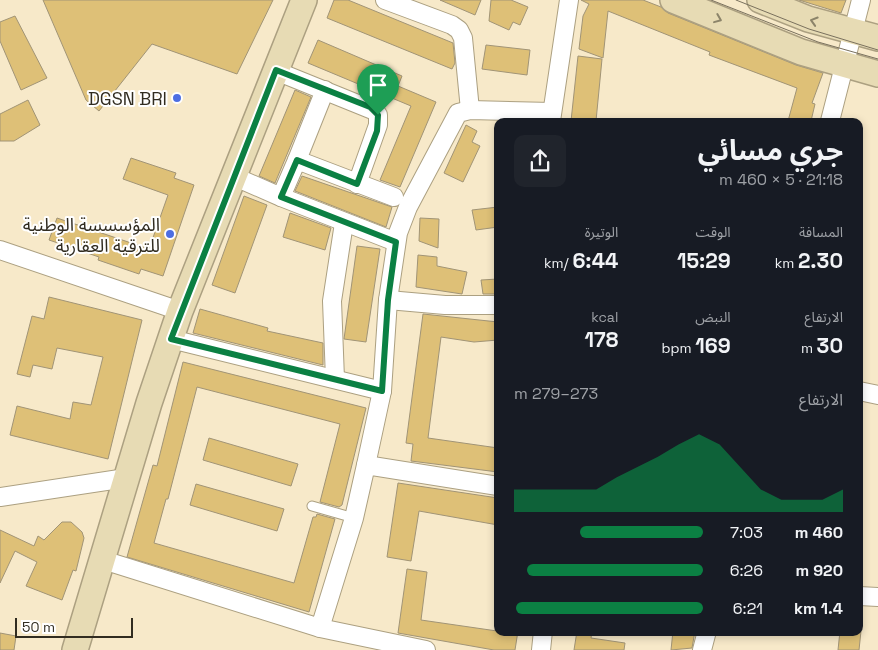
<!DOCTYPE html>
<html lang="ar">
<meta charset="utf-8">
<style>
:root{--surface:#171b24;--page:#20242c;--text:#f1f3f6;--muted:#9ea1a6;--accent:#0b8043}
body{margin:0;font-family:"Space Grotesk","Noto Sans Arabic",sans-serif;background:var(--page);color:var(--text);direction:rtl;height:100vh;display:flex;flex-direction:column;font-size:19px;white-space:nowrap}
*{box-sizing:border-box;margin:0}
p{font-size:16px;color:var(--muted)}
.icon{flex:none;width:28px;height:28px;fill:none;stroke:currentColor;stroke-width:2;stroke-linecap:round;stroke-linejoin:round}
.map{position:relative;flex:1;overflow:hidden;direction:ltr}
.panel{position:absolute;left:494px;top:118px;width:369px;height:518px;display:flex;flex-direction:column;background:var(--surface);border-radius:10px;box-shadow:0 2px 8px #0003;direction:rtl}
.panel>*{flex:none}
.scale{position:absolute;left:15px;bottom:12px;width:118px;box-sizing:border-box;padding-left:5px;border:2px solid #312c20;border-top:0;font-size:14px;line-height:18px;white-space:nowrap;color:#312c20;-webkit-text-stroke:4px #fff;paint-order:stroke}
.pin{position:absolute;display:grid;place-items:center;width:42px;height:42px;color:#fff;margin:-51px -21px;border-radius:50% 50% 50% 0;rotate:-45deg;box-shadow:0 0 5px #0007}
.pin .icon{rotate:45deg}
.round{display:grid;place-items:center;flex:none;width:52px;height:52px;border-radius:10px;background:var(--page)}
.head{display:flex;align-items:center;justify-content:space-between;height:85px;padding:0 20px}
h1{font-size:28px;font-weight:700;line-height:38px}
.stats{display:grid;grid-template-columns:repeat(3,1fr);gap:8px;height:85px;padding:5px 20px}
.stats div{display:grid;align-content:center}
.stats b{font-size:21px;font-weight:700}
.stats small{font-size:14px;font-weight:400}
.stats p{font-size:14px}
.chart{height:140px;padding:10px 20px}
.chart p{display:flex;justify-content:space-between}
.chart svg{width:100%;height:90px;margin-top:5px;fill:var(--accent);opacity:.7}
ul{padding:0 20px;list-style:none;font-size:16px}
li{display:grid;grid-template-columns:80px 60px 1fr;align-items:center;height:38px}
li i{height:12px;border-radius:6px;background:var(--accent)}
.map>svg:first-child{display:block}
</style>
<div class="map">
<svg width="878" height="650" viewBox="0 0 878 650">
<rect width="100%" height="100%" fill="#f7e9c9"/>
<!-- building -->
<g fill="#dec077" stroke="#a19476">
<polygon points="43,0 273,0 237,74 152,44 99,111 86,100"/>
<polygon points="334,0 348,0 453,43 455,63 452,69 327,18"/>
<polygon points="440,0 481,0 475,15"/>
<polygon points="491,0 511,0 528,7 520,25 513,22 509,30 489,21"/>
<polygon points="581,0 643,0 661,7 668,13 796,65 823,73 812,103 815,104 811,121 788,121 797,88 709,55 710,52 608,11 603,58 579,49 583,16 589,4"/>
<polygon points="799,0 846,0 841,13"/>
<polygon points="15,16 47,78 21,90 0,41 0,22"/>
<polygon points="318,40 402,76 398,86 436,102 400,187 380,180 411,106 308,63"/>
<polygon points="486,45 530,50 527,75 482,69"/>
<polygon points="578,56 602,59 596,121 571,121"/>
<polygon points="295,90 311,97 275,183 259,176"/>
<polygon points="28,100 40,125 14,141 0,141 0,114"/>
<polygon points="466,125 477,131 472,142 480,146 463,182 444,173"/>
<polygon points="131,158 176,173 174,178 194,185 163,276 141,269 139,274 98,260 99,257 49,240 57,218 149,249 168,195 123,179"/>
<polygon points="302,176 392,207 386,227 295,191"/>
<polygon points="244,196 267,205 235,293 212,285"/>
<polygon points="498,207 498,227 476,230 472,210"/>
<polygon points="290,213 331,228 325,250 283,237"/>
<polygon points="420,218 439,219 438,248 419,241"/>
<polygon points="357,246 380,249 366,342 344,339"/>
<polygon points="418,255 437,257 437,266 467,272 462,294 416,287"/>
<polygon points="498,279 498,294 483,294 481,280"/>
<polygon points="49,297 142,320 108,459 10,435 17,406 70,419 73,402 91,405 103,357 57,348 52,369 33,365 30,377 17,374 32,316 44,319"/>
<polygon points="200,309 268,328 267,331 323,343 323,365 193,333"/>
<polygon points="423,314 498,322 498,340 474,342 441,337 428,438 498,448 498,472 411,461 413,444 406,443"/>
<polygon points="183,362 366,408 342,505 339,507 320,502 340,424 197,387 168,499 166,499 154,543 294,583 313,517 316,517 317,514 335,519 309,612 127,557 153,465 157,466"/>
<polygon points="209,438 298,464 291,486 203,460"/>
<polygon points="398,483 498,498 498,525 419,511 411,561 387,557"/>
<polygon points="196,484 284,509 277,531 190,505"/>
<polygon points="62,522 71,522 82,532 84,538 76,571 73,570 62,600 26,586 37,562 15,551 0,583 0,530 34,546 38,536 44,540"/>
<polygon points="407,569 427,572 421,620 497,631 518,631 515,650 494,650 398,633"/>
<polygon points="577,631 592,631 591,638 625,643 624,650 574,650"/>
<polygon points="673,631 695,631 692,648 671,650"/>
<polygon points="840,631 861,631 859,650 838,650"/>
<polygon points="0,633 16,636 14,650 0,650"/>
</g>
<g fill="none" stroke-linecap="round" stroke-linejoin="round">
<defs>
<polyline id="lane" points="312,506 354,518"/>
<g id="street">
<polyline points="385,0 452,25 459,30 463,38 470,110"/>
<polyline points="276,71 375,111 378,115 378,125 357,184"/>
<polyline points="551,121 569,0"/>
<polyline points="830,121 861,0"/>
<polyline points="297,160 325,90"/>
<polyline points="233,176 281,197 297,160 394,197"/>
<polyline points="281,197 396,242"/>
<polyline points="0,250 180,311"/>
<polyline points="388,300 445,305 498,305"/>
<polyline points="171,339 382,391"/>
<polyline points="335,379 332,301 344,223"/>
<polyline points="859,391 878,395"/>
<polyline points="366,465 382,391 388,300 398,233 408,207 458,113 470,110 552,112"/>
<polyline points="0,497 126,478"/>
<polyline points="103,560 320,628 354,518 366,465 498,486"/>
<polyline points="859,596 878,597"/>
<polyline points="320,628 426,650"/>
<polyline points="541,650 543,631"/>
<polyline points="702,650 707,631"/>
</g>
<g id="secondary">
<polyline points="673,0 801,52 878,74"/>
<polyline points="760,0 808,19 878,38"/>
<polyline points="75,650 149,403 180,311 304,0"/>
</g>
</defs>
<!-- lane casing -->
<use href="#lane" stroke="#aca081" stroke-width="11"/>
<!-- street casing -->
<use href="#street" stroke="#aca081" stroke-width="20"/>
<!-- secondary casing -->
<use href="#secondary" stroke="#aca081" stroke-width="28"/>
<!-- lane -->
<use href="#lane" stroke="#fff" stroke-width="9"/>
<!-- street -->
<use href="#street" stroke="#fff" stroke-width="18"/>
<!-- secondary -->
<use href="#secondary" stroke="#e7dbb4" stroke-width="25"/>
<!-- tram -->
<g stroke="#79705d" stroke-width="1">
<polyline points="711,0 818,42 878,59"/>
<polyline points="736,0 809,29 878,50"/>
</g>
</g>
<!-- one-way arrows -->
<defs><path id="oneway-chevron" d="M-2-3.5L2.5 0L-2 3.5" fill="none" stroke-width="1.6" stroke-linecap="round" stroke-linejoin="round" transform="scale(1.25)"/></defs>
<g stroke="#8c846a">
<use href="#oneway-chevron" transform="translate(718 19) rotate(22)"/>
<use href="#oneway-chevron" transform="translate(814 21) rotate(-163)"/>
</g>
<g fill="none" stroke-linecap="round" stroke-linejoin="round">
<defs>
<polygon id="route" points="276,70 370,107 378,115 377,131 357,184 297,160 281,197 396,242 388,300 382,391 171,339"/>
</defs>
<!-- route casing -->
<use href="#route" stroke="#fff" stroke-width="10"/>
<!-- route -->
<use href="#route" stroke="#0b8043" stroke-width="6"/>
</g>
<!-- markers -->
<g fill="#4d6ee2" stroke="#fff" stroke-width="2">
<circle cx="177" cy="98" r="5"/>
<circle cx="170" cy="234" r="5"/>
</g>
<g text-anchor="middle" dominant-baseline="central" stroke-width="4" stroke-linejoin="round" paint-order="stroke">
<!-- poi labels -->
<g font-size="18" fill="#312c20" stroke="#fff" text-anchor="end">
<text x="167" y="98">DGSN BRI</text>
<text x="160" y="224">المؤسسسة الوطنية<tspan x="160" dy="21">للترقية العقارية</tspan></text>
</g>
</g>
</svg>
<div class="scale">50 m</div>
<div class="pin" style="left:378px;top:115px;background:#1e9e55"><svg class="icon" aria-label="arrive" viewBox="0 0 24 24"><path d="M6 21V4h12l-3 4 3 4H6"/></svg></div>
<section class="panel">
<div class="head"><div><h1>جري مسائي</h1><p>21:18 · 5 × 460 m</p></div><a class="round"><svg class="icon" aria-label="share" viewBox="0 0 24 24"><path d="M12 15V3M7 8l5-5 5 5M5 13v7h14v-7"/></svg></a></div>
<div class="stats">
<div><p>المسافة</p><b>2.30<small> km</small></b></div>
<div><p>الوقت</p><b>15:29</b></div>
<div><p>الوتيرة</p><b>6:44<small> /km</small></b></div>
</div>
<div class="stats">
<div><p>الارتفاع</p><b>30<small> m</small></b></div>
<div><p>النبض</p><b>169<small> bpm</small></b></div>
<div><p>kcal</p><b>178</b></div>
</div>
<div class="chart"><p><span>الارتفاع</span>273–279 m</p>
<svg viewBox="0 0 160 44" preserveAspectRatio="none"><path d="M0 44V33L10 33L20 33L30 33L40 33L50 27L60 22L70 17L80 11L90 6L100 11L110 22L120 33L130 38L140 38L150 38L160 33V44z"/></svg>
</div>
<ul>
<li><b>460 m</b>7:03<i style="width:65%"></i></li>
<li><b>920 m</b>6:26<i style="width:93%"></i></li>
<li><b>1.4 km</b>6:21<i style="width:99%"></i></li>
</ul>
</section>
</div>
